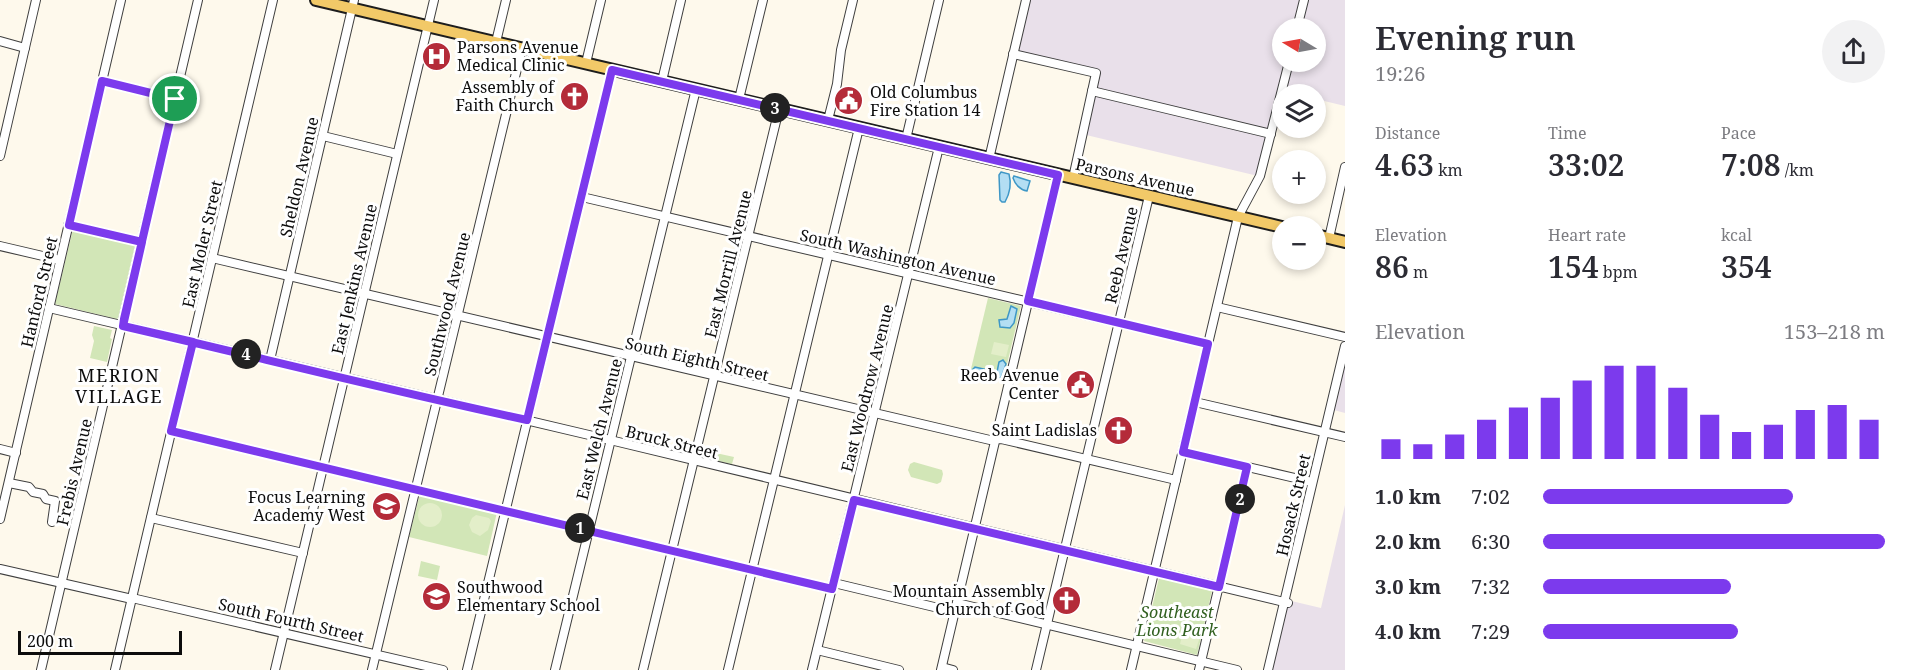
<!DOCTYPE html>
<meta charset="utf-8">
<style>
:root{--surface:#fff;--page:#f2f2f3;--text:#2b2b33;--muted:#7c7c81;--accent:#7c3aed}
body{margin:0;font-family:"Noto Serif",serif;background:var(--page);color:var(--text);height:100vh;display:flex;flex-direction:column;font-size:22px;white-space:nowrap}
*{box-sizing:border-box;margin:0}
p{font-size:20px;color:var(--muted)}
.icon{flex:none;width:33px;height:33px;fill:none;stroke:currentColor;stroke-width:2;stroke-linecap:round;stroke-linejoin:round}
.map{position:relative;flex:1;overflow:hidden}
.details{display:flex;flex-direction:column;background:var(--surface);width:570px}
.details>*{flex:none}
.needle{width:39px;rotate:280deg}
.controls{position:absolute;left:1272px;top:18px;display:grid;gap:12px}
.controls a{display:grid;place-items:center;width:54px;height:54px;border-radius:50%;background:var(--surface);box-shadow:0 3px 9px #0003;font-size:30px}
.scale{position:absolute;left:18px;bottom:15px;width:164px;box-sizing:border-box;padding-left:6px;border:3px solid #0c0c0c;border-top:0;font-size:16px;line-height:21px;white-space:nowrap;color:#0c0c0c;-webkit-text-stroke:4px #fff;paint-order:stroke}
.pin{position:absolute;display:grid;place-items:center;width:51px;height:51px;color:#fff;margin:-26px;border:3px solid #fff;border-radius:50%;box-shadow:0 2px 6px #0007}
.km{position:absolute;width:30px;height:30px;margin:-15px;border-radius:50%;background:#222;color:#fff;font-size:16px;line-height:30px;text-align:center}
.round{display:grid;place-items:center;flex:none;width:63px;height:63px;border-radius:32px;background:var(--page)}
.overview{display:flex;align-items:center;justify-content:space-between;height:102px;padding:0 30px}
h1{font-size:33px;font-weight:600;line-height:45px}
.stats{display:grid;grid-template-columns:repeat(3,1fr);gap:9px;height:102px;padding:6px 30px}
.stats div{display:grid;align-content:center}
.stats b{font-size:30px;font-weight:600}
.stats small{font-size:16px;font-weight:400}
.stats p{font-size:16px}
.chart{height:168px;padding:12px 30px}
.chart p{display:flex;justify-content:space-between}
.chart svg{width:100%;height:108px;margin-top:6px;stroke:var(--accent);stroke-width:6}
ul{padding:0 30px;list-style:none;font-size:20px}
li{display:grid;grid-template-columns:96px 72px 1fr;align-items:center;height:45px}
li i{height:15px;border-radius:8px;background:var(--accent)}
main{display:flex;flex:1;min-height:0}
.map>svg:first-child{display:block}
</style>
<main>
<div class="map">
<svg width="1345" height="670" viewBox="0 0 1345 670">
<rect width="100%" height="100%" fill="#fef9ec"/>
<!-- industrial -->
<g fill="#e9e0ea" fill-rule="evenodd">
<path d="M1026,0H1345V106L1316,99V94H1299L1283,91L1258,176L1082,134L1096,74L1013,55ZM1282,28H1316V62H1282Z"/>
<polygon points="1345,341 1345,413 1330,409"/>
<polygon points="1345,505 1345,670 1267,670 1283,599 1321,608"/>
</g>
<!-- green -->
<g fill="#d2e6b7">
<polygon points="73,229 136,244 137,246 120,315 117,319 55,304"/>
<polygon points="988,298 1021,306 1003,381 970,373"/>
<polygon points="94,326 112,330 110,338 112,339 107,362 90,358 94,341 92,335"/>
<polygon points="702,450 734,457 732,464 701,457"/>
<polygon points="914,462 942,470 943,474 941,482 937,484 911,477 908,470 910,464"/>
<polygon points="420,494 497,512 487,556 409,537"/>
<polygon points="421,561 440,566 437,580 418,576"/>
<polygon points="1159,578 1212,591 1197,655 1144,641"/>
</g>
<!-- pitch -->
<g fill="#e3eec9">
<polygon points="994,342 1009,345 1006,357 991,354"/>
<circle cx="430" cy="515" r="12"/>
<polygon points="476,515 489,518 491,521 488,530 480,536 472,532 469,525 472,518"/>
<polygon points="1183,632 1200,637 1196,649 1180,644"/>
</g>
<!-- water -->
<g fill="#b3def3" stroke="#3e97c6" stroke-width="1.5">
<path d="M1001,172L1009,174C1012,185 1010,193 1005,202H1002L1000,200L999,175Z"/>
<path d="M1014,176L1030,181L1027,191C1020,190 1015,184 1013,178Z"/>
<polygon points="1011,306 1017,309 1014,323 1010,328 1000,327 999,320 1007,319"/>
<polygon points="1003,360 1006,364 1001,378 974,373 972,370 975,367 997,372 999,362"/>
</g>
<g fill="none" stroke-linecap="round" stroke-linejoin="round">
<defs>
<g id="minor">
<polyline points="1297,28 1304,0"/>
<polyline points="0,41 25,48"/>
<polyline points="496,42 506,0"/>
<polyline points="1013,54 1096,73 1073,178"/>
<polyline points="586,63 601,0"/>
<polyline points="102,81 175,99"/>
<polyline points="662,81 681,0"/>
<polyline points="1092,91 1271,134"/>
<polyline points="739,99 763,0"/>
<polyline points="828,120 837,84 841,50 853,0"/>
<polyline points="323,136 397,154"/>
<polyline points="906,139 939,0"/>
<polyline points="0,156 36,0"/>
<polyline points="989,159 1026,0"/>
<polyline points="582,197 1208,344"/>
<polyline points="68,225 142,242"/>
<polyline points="1329,238 1345,167"/>
<polyline points="0,246 60,260"/>
<polyline points="212,258 990,440 1001,439 1176,480"/>
<polyline points="1217,307 1345,337"/>
<polyline points="49,308 606,439 1288,603"/>
<polyline points="270,360 354,0"/>
<polyline points="1195,402 1345,437"/>
<polyline points="171,431 832,589"/>
<polyline points="0,449 16,453"/>
<polyline points="1183,452 1312,482"/>
<polyline points="9,483 29,487 33,492 43,494 46,499 55,501 52,522"/>
<polyline points="151,518 303,553"/>
<polyline points="0,519 121,0"/>
<polyline points="0,569 132,599"/>
<polyline points="834,583 955,612"/>
<polyline points="132,598 443,670"/>
<polyline points="957,603 1237,670"/>
<polyline points="817,650 899,670"/>
<polyline points="942,667 953,670"/>
<polyline points="41,670 198,0"/>
<polyline points="115,670 273,0"/>
<polyline points="275,670 434,0"/>
<polyline points="372,670 522,48"/>
<polyline points="467,670 612,70"/>
<polyline points="555,670 696,89"/>
<polyline points="643,670 779,109"/>
<polyline points="728,670 859,128"/>
<polyline points="812,670 939,147"/>
<polyline points="941,670 1058,175"/>
<polyline points="1036,670 1149,196"/>
<polyline points="1131,670 1238,217 1260,176 1289,62"/>
<polyline points="1199,670 1247,467"/>
<polyline points="1268,670 1345,346"/>
</g>
<g id="major">
<polyline points="316,0 1282,227"/>
<polyline points="1316,235 1345,242"/>
</g>
</defs>
<!-- minor casing -->
<use href="#minor" stroke="#3f3f3f" stroke-width="10"/>
<!-- major casing -->
<use href="#major" stroke="#1d1d1d" stroke-width="14"/>
<!-- minor -->
<use href="#minor" stroke="#fff" stroke-width="8"/>
<!-- major -->
<use href="#major" stroke="#f2c968" stroke-width="10"/>
</g>
<g fill="none" stroke-linecap="round" stroke-linejoin="round">
<defs>
<path id="route" d="M175,99L124,319L123,326L193,342L171,431L832,589L854,500L1219,587L1247,467L1183,452L1208,344L1028,301L1058,175L612,70L527,420C392,391 257,357 123,326L142,242L69,225L102,81L175,99"/>
</defs>
<!-- route casing -->
<use href="#route" stroke="#fff" stroke-width="12"/>
<!-- route -->
<use href="#route" stroke="#7c3aed" stroke-width="8"/>
</g>
<!-- icons -->
<defs>
<symbol id="hospital-disc" viewBox="-11 -11 22 22"><circle r="9.5" fill="#b42b39" stroke="#fff"/><path d="M-5-5h3v3.5h4V-5h3V5h-3V1.5h-4V5h-3Z" fill="#fff"/></symbol>
<symbol id="church-disc" viewBox="-11 -11 22 22"><circle r="9.5" fill="#b42b39" stroke="#fff"/><path d="M-1.2-6h2.4v3.5h3.3v2.4h-3.3V6h-2.4V-.1h-3.3v-2.4h3.3Z" fill="#fff"/></symbol>
<symbol id="civic-disc" viewBox="-11 -11 22 22"><circle r="9.5" fill="#b42b39" stroke="#fff"/><path d="M-.6-6.5H3V-4.5H.6V-3L4-1V1h2V6H-6V1h2V-1L-.6-3ZM-1.2 2.5V6h2.4V2.5Z" fill="#fff"/></symbol>
<symbol id="school-disc" viewBox="-11 -11 22 22"><circle r="9.5" fill="#b42b39" stroke="#fff"/><path d="M0-5L7-2L0 1L-7-2ZM-4 1L0 2.5L4 1V4Q0 6-4 4Z" fill="#fff"/></symbol>
</defs>
<g fill-rule="evenodd">
<use href="#hospital-disc" x="420" y="40" width="33" height="33"/>
<use href="#church-disc" x="558" y="80" width="33" height="33"/>
<use href="#civic-disc" x="832" y="84" width="33" height="33"/>
<use href="#civic-disc" x="1064" y="368" width="33" height="33"/>
<use href="#church-disc" x="1102" y="414" width="33" height="33"/>
<use href="#school-disc" x="370" y="490" width="33" height="33"/>
<use href="#school-disc" x="420" y="580" width="33" height="33"/>
<use href="#church-disc" x="1050" y="584" width="33" height="33"/>
</g>
<g text-anchor="middle" dominant-baseline="central" stroke-width="6" stroke-linejoin="round" paint-order="stroke">
<!-- poi labels -->
<g font-size="16" fill="#0c0c0c" stroke="#fff" text-anchor="end">
<text x="457" y="47" text-anchor="start">Parsons Avenue<tspan x="457" dy="18">Medical Clinic</tspan></text>
<text x="554" y="87">Assembly of<tspan x="554" dy="18">Faith Church</tspan></text>
<text x="870" y="92" text-anchor="start">Old Columbus<tspan x="870" dy="18">Fire Station 14</tspan></text>
<text x="1059" y="375">Reeb Avenue<tspan x="1059" dy="18">Center</tspan></text>
<text x="1097" y="430">Saint Ladislas</text>
<text x="365" y="497">Focus Learning<tspan x="365" dy="18">Academy West</tspan></text>
<text x="457" y="587" text-anchor="start">Southwood<tspan x="457" dy="18">Elementary School</tspan></text>
<text x="1045" y="591">Mountain Assembly<tspan x="1045" dy="18">Church of God</tspan></text>
</g>
<!-- street labels -->
<g font-size="16" fill="#0c0c0c" stroke="#fff">
<text transform="translate(299 177) rotate(-77)">Sheldon Avenue</text>
<text transform="translate(1135 177) rotate(13)">Parsons Avenue</text>
<text transform="translate(202 244) rotate(-77)">East Moler Street</text>
<text transform="translate(1121 255) rotate(-77)">Reeb Avenue</text>
<text transform="translate(898 257) rotate(13)">South Washington Avenue</text>
<text transform="translate(728 264) rotate(-76)">East Morrill Avenue</text>
<text transform="translate(354 279) rotate(-77)">East Jenkins Avenue</text>
<text transform="translate(39 292) rotate(-77)">Hanford Street</text>
<text transform="translate(447 304) rotate(-76)">Southwood Avenue</text>
<text transform="translate(697 359) rotate(13)">South Eighth Street</text>
<text transform="translate(867 388) rotate(-76)">East Woodrow Avenue</text>
<text transform="translate(599 429) rotate(-76)">East Welch Avenue</text>
<text transform="translate(672 442) rotate(14)">Bruck Street</text>
<text transform="translate(74 472) rotate(-77)">Frebis Avenue</text>
<text transform="translate(1293 505) rotate(-77)">Hosack Street</text>
<text transform="translate(291 620) rotate(13)">South Fourth Street</text>
</g>
<!-- park labels -->
<g font-size="16" font-style="italic" fill="#316020" stroke="#fff">
<text x="1177" y="612">Southeast<tspan x="1177" dy="18">Lions Park</tspan></text>
</g>
<!-- neighbourhood labels -->
<g font-size="18" letter-spacing="1.5" fill="#0c0c0c" stroke="#fff">
<text x="119" y="375">MERION<tspan x="119" dy="21">VILLAGE</tspan></text>
</g>
</g>
</svg>
<div class="controls">
<a><svg class="needle" viewBox="-14 -14 28 28"><path d="M0-13l5 13h-10z" fill="#e53935"/><path d="M0 13l5-13h-10z" fill="#7c7c81"/></svg></a>
<a><svg class="icon" aria-label="layers" viewBox="0 0 24 24"><path d="M12 4l9 5-9 5-9-5zM3 14l9 5 9-5"/></svg></a>
<a>+</a>
<a>−</a>
</div>
<div class="scale">200 m</div>
<div class="pin" style="left:175px;top:99px;background:#1e9e55"><svg class="icon" aria-label="arrive" viewBox="0 0 24 24"><path d="M6 21V4h12l-3 4 3 4H6"/></svg></div>
<b class="km" style="left:580px;top:528px">1</b>
<b class="km" style="left:1240px;top:499px">2</b>
<b class="km" style="left:775px;top:108px">3</b>
<b class="km" style="left:246px;top:354px">4</b>
</div>
<section class="details">
<div class="overview"><div><h1>Evening run</h1><p>19:26</p></div><a class="round"><svg class="icon" aria-label="share" viewBox="0 0 24 24"><path d="M12 15V3M7 8l5-5 5 5M5 13v7h14v-7"/></svg></a></div>
<div class="stats">
<div><p>Distance</p><b>4.63<small> km</small></b></div>
<div><p>Time</p><b>33:02</b></div>
<div><p>Pace</p><b>7:08<small> /km</small></b></div>
</div>
<div class="stats">
<div><p>Elevation</p><b>86<small> m</small></b></div>
<div><p>Heart rate</p><b>154<small> bpm</small></b></div>
<div><p>kcal</p><b>354</b></div>
</div>
<div class="chart"><p><span>Elevation</span>153–218 m</p>
<svg viewBox="0 0 160 44" preserveAspectRatio="none"><path d="M5 44V36M15 44V38M25 44V34M35 44V28M45 44V23M55 44V19M65 44V12M75 44V6M85 44V6M95 44V15M105 44V26M115 44V33M125 44V30M135 44V24M145 44V22M155 44V28"/></svg>
</div>
<ul>
<li><b>1.0 km</b>7:02<i style="width:73%"></i></li>
<li><b>2.0 km</b>6:30<i style="width:100%"></i></li>
<li><b>3.0 km</b>7:32<i style="width:55%"></i></li>
<li><b>4.0 km</b>7:29<i style="width:57%"></i></li>
</ul>
</section>
</main>
